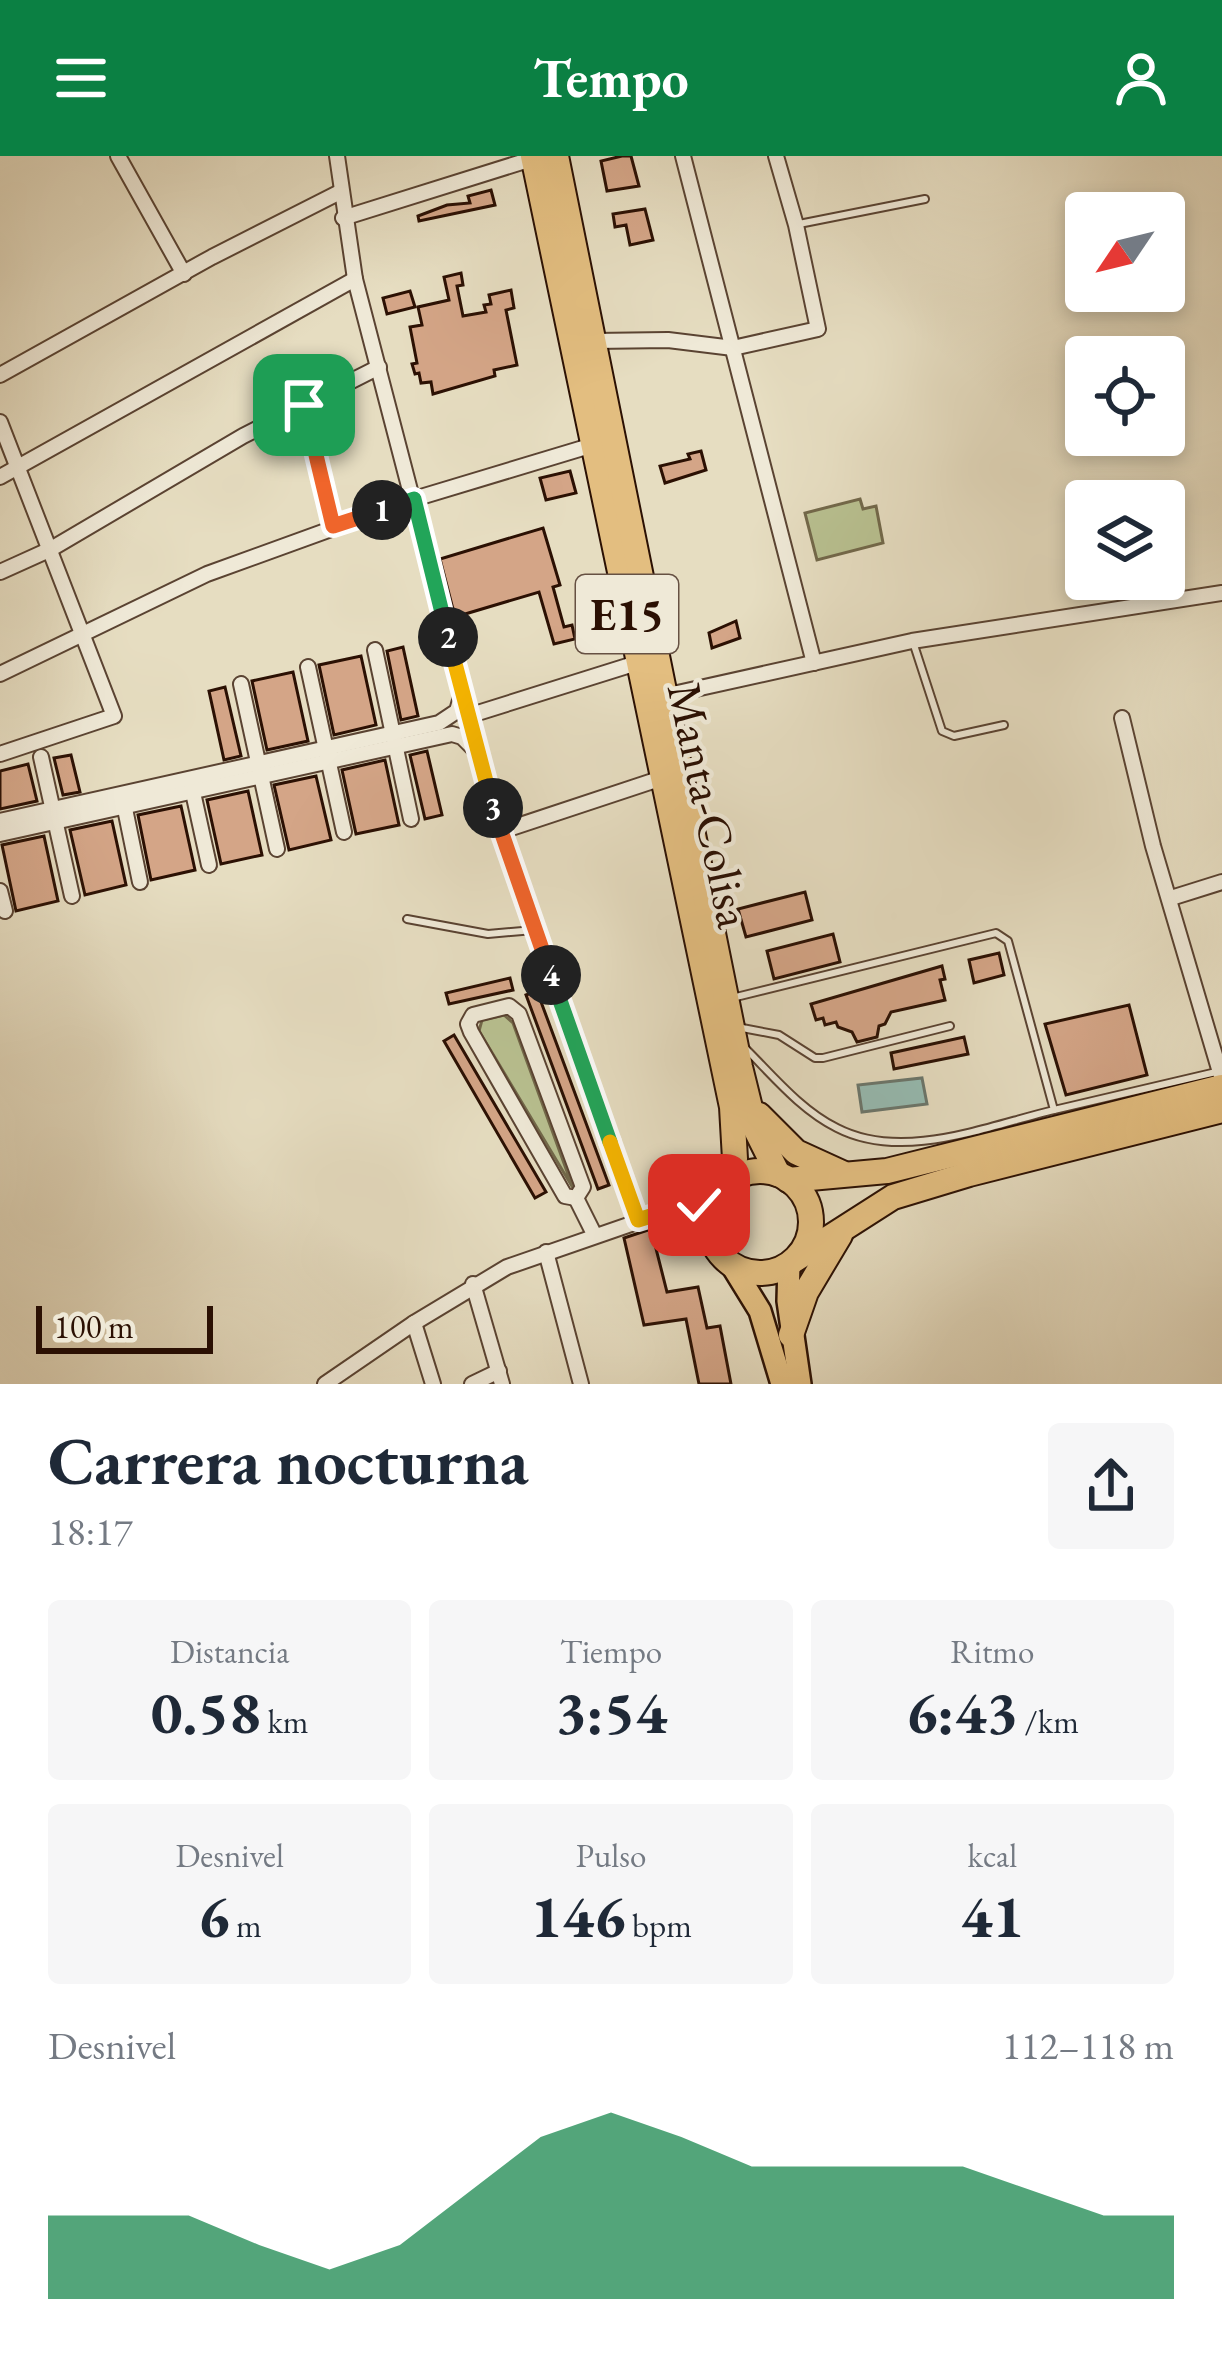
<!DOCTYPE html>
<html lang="es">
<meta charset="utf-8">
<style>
:root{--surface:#fff;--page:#f6f6f7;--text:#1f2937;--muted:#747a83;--accent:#0b8043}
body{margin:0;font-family:"EB Garamond",serif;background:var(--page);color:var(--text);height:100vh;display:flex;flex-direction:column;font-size:45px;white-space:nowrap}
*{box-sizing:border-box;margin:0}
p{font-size:39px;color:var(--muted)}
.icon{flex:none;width:66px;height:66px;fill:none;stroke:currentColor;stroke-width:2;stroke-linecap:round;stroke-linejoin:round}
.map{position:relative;height:1228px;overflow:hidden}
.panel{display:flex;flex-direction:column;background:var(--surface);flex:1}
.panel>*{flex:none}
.needle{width:78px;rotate:235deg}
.controls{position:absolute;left:1065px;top:36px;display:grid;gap:24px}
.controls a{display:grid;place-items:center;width:120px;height:120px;border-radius:12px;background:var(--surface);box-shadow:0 6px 18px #0003;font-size:60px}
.scale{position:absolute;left:36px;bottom:30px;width:177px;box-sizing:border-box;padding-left:12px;border:6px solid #2b1003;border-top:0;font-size:33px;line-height:42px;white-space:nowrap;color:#2b1003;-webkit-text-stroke:9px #efe9d7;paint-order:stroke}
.pin{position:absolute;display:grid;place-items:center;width:102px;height:102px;color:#fff;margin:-51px;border-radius:24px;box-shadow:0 6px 18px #0006}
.km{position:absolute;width:60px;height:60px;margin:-30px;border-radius:50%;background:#222;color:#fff;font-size:33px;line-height:60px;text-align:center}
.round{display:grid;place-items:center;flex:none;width:126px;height:126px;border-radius:12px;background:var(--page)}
.headline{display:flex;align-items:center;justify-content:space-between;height:204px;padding:0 48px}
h1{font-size:66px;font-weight:700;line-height:90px}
.figures{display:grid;grid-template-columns:repeat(3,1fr);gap:18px;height:204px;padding:12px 48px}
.figures div{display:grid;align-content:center;border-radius:12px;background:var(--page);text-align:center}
.figures b{font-size:60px;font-weight:700}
.figures small{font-size:33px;font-weight:400}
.figures p{font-size:33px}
.chart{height:336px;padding:24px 48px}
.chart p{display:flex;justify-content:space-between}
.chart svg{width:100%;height:216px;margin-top:12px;fill:var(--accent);opacity:.7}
header{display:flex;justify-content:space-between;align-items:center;height:156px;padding:0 48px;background:var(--accent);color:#fff;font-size:54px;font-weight:700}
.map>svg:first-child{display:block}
</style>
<header><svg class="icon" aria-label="menu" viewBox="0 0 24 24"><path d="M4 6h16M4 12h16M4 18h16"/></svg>Tempo<svg class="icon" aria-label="person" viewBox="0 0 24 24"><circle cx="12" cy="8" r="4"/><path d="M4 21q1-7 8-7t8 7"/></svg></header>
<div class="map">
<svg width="1222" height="1228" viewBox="0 0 1222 1228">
<rect width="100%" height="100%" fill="#e6ddc1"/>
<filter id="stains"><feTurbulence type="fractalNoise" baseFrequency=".00167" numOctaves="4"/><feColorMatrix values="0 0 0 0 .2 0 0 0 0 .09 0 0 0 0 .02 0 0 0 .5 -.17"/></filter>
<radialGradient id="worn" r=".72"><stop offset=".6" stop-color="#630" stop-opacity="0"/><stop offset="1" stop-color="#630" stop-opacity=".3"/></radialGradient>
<!-- green -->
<g fill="#b8c090" stroke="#72684a" stroke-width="3">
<polygon points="860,343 863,353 876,350 883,387 817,404 805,357"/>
<polygon points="504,859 513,867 573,1032 479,875 482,864"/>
</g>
<!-- water -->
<polygon fill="#96bcb3" stroke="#6b776d" stroke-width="3" points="922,922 927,948 862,956 858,929"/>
<!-- building -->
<g fill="#d4a587" stroke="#2b1003" stroke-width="3">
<polygon points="622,0 631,0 639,30 607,35 601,5"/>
<polygon points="491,34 495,49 419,65 418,60 447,49 470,47 468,40"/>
<polygon points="645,53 653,84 630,89 626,69 615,71 613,58"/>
<polygon points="461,117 463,129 457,130 463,160 486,156 484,149 491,148 489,139 511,134 514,152 506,154 517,209 494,214 495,220 433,238 431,226 421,227 419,217 415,218 412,208 417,207 410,171 422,169 418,151 449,144 444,121"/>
<polygon points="410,135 415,151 387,158 383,142"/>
<polygon points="701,295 706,314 665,327 660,310 690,303 688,298"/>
<polygon points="570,315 576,337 546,344 540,322"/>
<polygon points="543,372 560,429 553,431 564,471 572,469 575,483 554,488 539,436 455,461 440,403"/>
<polygon points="736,465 740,482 712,492 709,477"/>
<polygon points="403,491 418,560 401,564 387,495"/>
<polygon points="361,500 376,569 334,579 319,509"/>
<polygon points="293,516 308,585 267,594 252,525"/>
<polygon points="225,531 241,600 224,604 209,535"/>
<polygon points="427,595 442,659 425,663 410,599"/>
<polygon points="71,599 80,636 63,639 54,602"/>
<polygon points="385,604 399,669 356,678 342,614"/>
<polygon points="28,608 37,645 0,653 0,615"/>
<polygon points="316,620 331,684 289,694 274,629"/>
<polygon points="248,635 262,699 221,708 207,644"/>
<polygon points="181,650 195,714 151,724 138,659"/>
<polygon points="112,665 126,729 85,739 70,674"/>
<polygon points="44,680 58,745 16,755 2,689"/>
<polygon points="805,736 812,764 746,781 738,753"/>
<polygon points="833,778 840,806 774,823 767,795"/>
<polygon points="999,797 1004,819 974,827 969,804"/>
<polygon points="942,810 945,823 940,824 945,844 891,856 885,868 879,870 877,881 857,886 852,876 838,871 836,866 825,869 823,862 816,864 811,848"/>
<polygon points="510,822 513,834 449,848 446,837"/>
<polygon points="537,835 609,1029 598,1033 526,839"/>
<polygon points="1129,849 1147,919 1066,939 1045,868"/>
<polygon points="454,879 546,1036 535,1042 444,885"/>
<polygon points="964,881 968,898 894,913 891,897"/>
<polygon points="651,1073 667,1136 698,1131 707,1172 720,1170 731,1228 699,1228 686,1163 644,1169 624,1082"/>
</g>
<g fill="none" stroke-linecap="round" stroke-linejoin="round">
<defs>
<g id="lane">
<polyline points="799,68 925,43"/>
<polyline points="913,486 942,575 954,580 1004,569"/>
<polyline points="407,763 488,778 534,774"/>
<polyline points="732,842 996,777 1008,785 1054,954 1216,916"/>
<polyline points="737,871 779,879 815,902 823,902 950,870"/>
<path d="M746,893C774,921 801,954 837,972C903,1006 987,970 1054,954"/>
</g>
<g id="street">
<polyline points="118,0 184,118"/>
<polyline points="337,0 355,123 499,676 638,1065"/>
<polyline points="683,0 814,507"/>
<polyline points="343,62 538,1"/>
<polyline points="594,185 668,184 733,192 818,173 796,69 776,0"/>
<polyline points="0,219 212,101 340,36"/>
<polyline points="304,249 333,370"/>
<polyline points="0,266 114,560 0,598"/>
<polyline points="0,321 355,123"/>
<polyline points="0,416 51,393 243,280 379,211"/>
<polyline points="375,494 411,663"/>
<polyline points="308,511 344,676"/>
<polyline points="0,518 207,418 414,343 593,289"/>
<polyline points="241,528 277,693"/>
<polyline points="664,540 912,485 1222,437"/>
<polyline points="468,560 640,506"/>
<polyline points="1122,562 1153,690 1222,923"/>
<polyline points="41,601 72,740"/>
<polyline points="192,632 209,709"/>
<polyline points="123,643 140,726"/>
<polyline points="0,665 439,567 457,555 461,541"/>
<polyline points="499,676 665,621"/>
<polyline points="0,678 452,578 462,581 475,594"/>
<polyline points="0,735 5,755"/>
<polyline points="1171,742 1222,726"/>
<polygon points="509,850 519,858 583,1031 576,1042 565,1040 471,876 468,868 473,859"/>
<polyline points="576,1042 594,1078"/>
<polyline points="546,1096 581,1228"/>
<polyline points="473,1128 502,1228"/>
<polyline points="414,1167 433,1228"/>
<polyline points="325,1228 414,1167 507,1111 686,1049 711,1053"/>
<polyline points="472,1228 499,1215"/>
</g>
<g id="primary">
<polyline points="731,1108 760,1155 782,1228"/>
<polyline points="789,1108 788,1145 800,1228"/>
</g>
<g id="highway">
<polyline points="533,0 732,951 735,1003 722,1032"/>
<polyline points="556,0 740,911 755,972 778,1018"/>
<polyline points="759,959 796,996 842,1017"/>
<circle cx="760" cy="1066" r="51"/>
<polyline points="788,1024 887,1015 1222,931"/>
<polyline points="796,1103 893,1041 969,1018 1222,954"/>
<polyline points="791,1179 806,1136 840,1079"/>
</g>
</defs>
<!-- lane casing -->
<use href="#lane" stroke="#5a4332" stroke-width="10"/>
<!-- street casing -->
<use href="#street" stroke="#5a4332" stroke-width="18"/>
<!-- primary casing -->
<use href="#primary" stroke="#2b1003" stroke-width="26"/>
<!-- highway casing -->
<use href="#highway" stroke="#2b1003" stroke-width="28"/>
<!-- lane -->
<use href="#lane" stroke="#efe9d7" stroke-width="6"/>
<!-- street -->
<use href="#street" stroke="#efe9d7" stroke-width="14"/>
<!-- primary -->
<use href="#primary" stroke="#e3be80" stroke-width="21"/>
<!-- highway -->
<use href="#highway" stroke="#e3be80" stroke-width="24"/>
</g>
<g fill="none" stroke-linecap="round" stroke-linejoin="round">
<defs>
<polyline id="split-1" points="304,249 333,370 382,354"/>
<polyline id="split-2" points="382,354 414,343 448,481"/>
<polyline id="split-3" points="448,481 493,652"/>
<polyline id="split-4" points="493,652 551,819"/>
<polyline id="split-5" points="551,819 610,986"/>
<polyline id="split-6" points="610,986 638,1064 686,1049 699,1049"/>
</defs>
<!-- split-1 casing -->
<use href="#split-1" stroke="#fff" stroke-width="24"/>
<!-- split-2 casing -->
<use href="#split-2" stroke="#fff" stroke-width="24"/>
<!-- split-3 casing -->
<use href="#split-3" stroke="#fff" stroke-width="24"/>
<!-- split-4 casing -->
<use href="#split-4" stroke="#fff" stroke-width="24"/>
<!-- split-5 casing -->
<use href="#split-5" stroke="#fff" stroke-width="24"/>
<!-- split-6 casing -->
<use href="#split-6" stroke="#fff" stroke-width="24"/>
<!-- split-1 -->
<use href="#split-1" stroke="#f0652b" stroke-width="15"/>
<!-- split-2 -->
<use href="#split-2" stroke="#22a559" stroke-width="15"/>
<!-- split-3 -->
<use href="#split-3" stroke="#f5b400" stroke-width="15"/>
<!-- split-4 -->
<use href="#split-4" stroke="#f0652b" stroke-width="15"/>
<!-- split-5 -->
<use href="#split-5" stroke="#22a559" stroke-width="15"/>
<!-- split-6 -->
<use href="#split-6" stroke="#f5b400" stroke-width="15"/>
</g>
<g text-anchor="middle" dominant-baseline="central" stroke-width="9" stroke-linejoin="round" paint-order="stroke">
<!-- shield labels -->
<rect fill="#efe9d7" stroke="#665143" stroke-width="3" x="576" y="419" width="102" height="78" rx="9"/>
<g font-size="45" font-weight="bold" fill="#2b1003">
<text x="627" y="458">E15</text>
</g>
<!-- street labels -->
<g font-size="48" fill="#2b1003" stroke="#efe9d7">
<text transform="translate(710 649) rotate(78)">Manta-Colisa</text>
</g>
</g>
<rect width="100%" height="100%" filter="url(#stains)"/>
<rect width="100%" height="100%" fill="url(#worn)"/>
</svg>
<div class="controls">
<a><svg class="needle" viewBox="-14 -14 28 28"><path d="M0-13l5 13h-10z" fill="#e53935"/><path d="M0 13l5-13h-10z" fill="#747a83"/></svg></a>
<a><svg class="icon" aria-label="locate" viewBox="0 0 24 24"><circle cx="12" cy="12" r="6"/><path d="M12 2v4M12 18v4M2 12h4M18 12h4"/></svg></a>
<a><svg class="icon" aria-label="layers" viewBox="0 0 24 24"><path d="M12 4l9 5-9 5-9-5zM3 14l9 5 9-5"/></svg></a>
</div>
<div class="scale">100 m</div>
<div class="pin" style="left:304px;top:249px;background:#1e9e55"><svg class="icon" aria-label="arrive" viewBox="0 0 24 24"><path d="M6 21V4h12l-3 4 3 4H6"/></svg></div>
<div class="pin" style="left:699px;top:1049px;background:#d93025"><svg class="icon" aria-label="check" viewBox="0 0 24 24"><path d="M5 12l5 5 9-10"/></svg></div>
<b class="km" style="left:382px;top:354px">1</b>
<b class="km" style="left:448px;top:481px">2</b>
<b class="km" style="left:493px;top:652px">3</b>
<b class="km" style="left:551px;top:819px">4</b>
</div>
<section class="panel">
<div class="headline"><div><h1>Carrera nocturna</h1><p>18:17</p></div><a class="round"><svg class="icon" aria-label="share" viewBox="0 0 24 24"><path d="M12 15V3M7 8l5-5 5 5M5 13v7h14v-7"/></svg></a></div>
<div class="figures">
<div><p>Distancia</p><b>0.58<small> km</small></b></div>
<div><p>Tiempo</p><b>3:54</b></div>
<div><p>Ritmo</p><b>6:43<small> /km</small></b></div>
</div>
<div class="figures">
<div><p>Desnivel</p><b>6<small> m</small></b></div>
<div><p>Pulso</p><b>146<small> bpm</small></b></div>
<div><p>kcal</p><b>41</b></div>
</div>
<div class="chart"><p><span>Desnivel</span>112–118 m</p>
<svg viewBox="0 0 160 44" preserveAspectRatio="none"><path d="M0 44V27L10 27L20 27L30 33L40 38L50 33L60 22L70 11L80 6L90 11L100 17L110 17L120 17L130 17L140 22L150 27L160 27V44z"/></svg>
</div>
</section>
